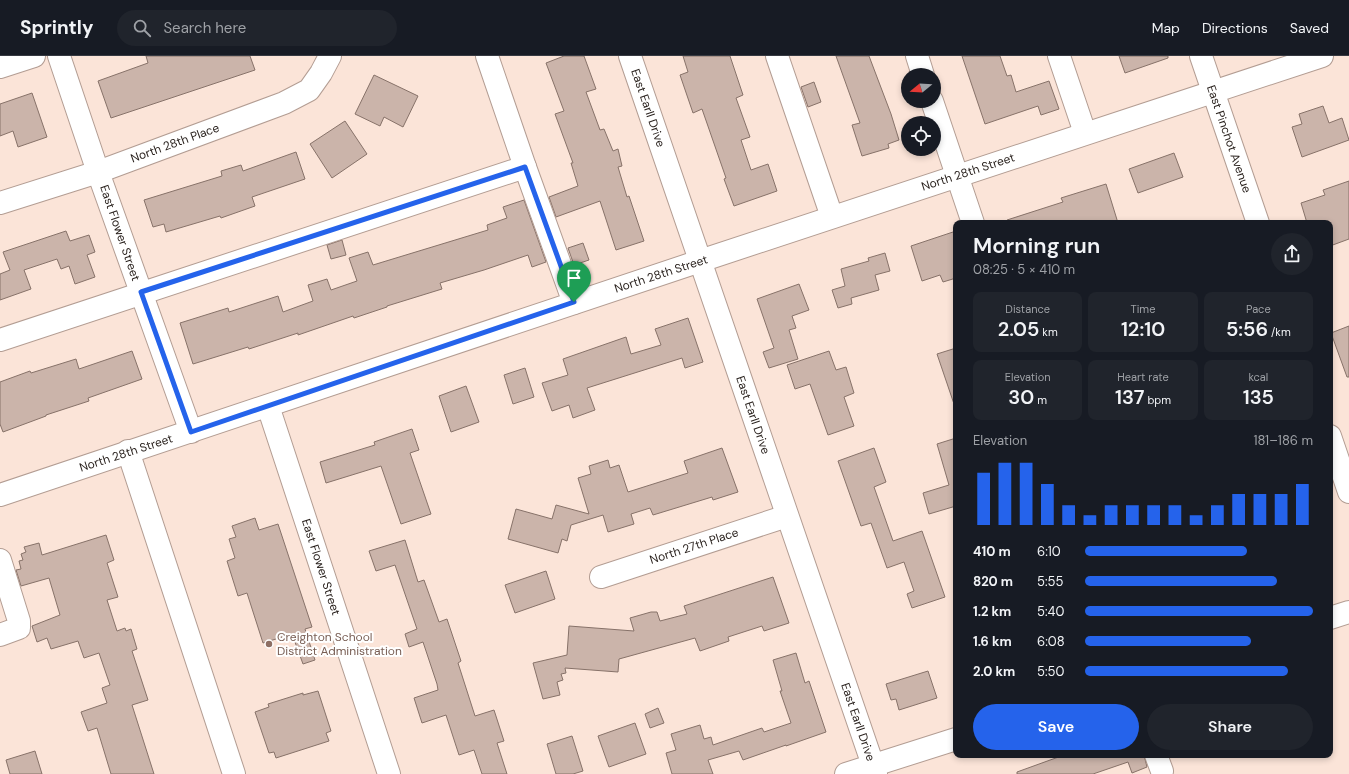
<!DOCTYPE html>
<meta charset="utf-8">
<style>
:root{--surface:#171b24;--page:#20242c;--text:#f1f3f6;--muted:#9ea1a6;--line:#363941;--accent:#2563eb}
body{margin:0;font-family:"DM Sans",sans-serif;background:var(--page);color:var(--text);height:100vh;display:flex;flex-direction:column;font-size:15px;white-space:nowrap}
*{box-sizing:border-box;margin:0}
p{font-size:13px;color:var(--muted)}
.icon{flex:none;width:22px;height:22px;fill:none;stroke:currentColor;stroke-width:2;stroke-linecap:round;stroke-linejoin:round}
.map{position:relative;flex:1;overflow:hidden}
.sheet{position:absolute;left:953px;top:164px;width:380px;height:538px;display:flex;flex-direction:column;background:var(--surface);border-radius:8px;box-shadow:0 2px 6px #0003}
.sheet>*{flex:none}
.needle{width:26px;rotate:252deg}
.fabs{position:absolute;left:901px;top:12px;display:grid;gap:8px}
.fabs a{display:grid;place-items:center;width:40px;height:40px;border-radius:50%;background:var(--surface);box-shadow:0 2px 6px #0003;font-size:20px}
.pin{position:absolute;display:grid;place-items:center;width:34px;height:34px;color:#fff;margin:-41px -17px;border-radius:50% 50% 50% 0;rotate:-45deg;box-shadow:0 0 4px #0007}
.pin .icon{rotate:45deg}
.round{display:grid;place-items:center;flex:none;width:42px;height:42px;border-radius:21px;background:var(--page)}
.overview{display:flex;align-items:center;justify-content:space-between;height:68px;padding:0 20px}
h1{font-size:22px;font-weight:600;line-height:30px}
.figures{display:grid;grid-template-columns:repeat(3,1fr);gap:6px;height:68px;padding:4px 20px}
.figures div{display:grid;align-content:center;border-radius:8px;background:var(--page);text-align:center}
.figures b{font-size:20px;font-weight:600}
.figures small{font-size:11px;font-weight:400}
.figures p{font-size:11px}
.chart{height:112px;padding:8px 20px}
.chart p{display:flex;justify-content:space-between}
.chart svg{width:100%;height:72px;margin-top:4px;stroke:var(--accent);stroke-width:6}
.cta{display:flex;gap:8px;margin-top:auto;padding:8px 20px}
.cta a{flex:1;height:46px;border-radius:24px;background:var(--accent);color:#fff;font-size:16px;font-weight:600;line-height:46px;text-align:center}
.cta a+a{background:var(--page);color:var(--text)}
ul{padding:0 20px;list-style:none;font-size:13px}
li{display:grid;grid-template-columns:64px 48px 1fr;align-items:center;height:30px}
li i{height:10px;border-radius:5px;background:var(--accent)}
header{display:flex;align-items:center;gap:24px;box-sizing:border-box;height:56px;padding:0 20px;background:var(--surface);border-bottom:1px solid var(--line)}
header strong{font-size:19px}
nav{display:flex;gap:22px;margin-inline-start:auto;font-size:14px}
.search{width:280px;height:36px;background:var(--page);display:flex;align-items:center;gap:10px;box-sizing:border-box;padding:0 14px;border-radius:22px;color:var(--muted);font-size:15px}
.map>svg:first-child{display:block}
</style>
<header>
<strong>Sprintly</strong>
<div class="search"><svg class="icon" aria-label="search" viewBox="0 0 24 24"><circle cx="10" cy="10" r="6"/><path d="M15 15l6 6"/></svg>Search here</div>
<nav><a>Map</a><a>Directions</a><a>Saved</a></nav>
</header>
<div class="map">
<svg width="1349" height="718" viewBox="0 0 1349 718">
<rect width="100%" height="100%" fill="#fbe4d8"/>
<!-- building -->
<g fill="#cbb4aa" stroke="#877269">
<polygon points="146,0 250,0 255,14 111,62 98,25 148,7"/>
<polygon points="564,0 584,0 596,33 586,36 600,74 604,73 613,95 618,93 622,110 618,111 627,141 629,140 644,185 616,194 600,145 556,161 549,141 578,130 571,107 573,107 555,58 564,55 546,7"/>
<polygon points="683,0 730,0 743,39 736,42 750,81 741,84 751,114 768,108 777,135 734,150 724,123 726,122 702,53 693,57 680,19 688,16"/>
<polygon points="836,0 869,0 891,58 899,84 888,88 889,92 862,100 852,69 860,67"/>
<polygon points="962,0 1000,0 1007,20 1011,19 1016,36 1049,25 1059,53 1041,59 1038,50 985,68"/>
<polygon points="1119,0 1168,0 1168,2 1125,17"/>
<polygon points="374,19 418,40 403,71 384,61 380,70 355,58"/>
<polygon points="814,26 821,46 808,51 801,31"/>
<polygon points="32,37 47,81 18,91 13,75 0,80 0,48"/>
<polygon points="1323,50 1329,67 1342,62 1349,84 1302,101 1292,71 1302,68 1299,58"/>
<polygon points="345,65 367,98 332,122 310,88"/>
<polygon points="296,96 305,123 252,141 255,150 221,162 220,160 166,176 164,168 153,171 144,144 222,120 221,115 241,109 243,115"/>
<polygon points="1174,97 1183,121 1138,137 1129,113"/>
<polygon points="1349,125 1349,183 1330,190 1330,167 1307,167 1301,147 1325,139 1323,134"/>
<polygon points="1106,128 1118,167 1008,167 1007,164 1063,146 1061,142"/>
<polygon points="524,144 546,206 532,211 528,199 484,214 440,227 442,233 387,250 387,251 354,262 353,260 298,279 298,277 249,293 248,291 193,308 180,267 228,252 229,256 278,240 283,256 313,245 308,229 327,223 331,234 357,225 349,202 368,196 373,209 488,174 487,169 507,162 503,151"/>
<polygon points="66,175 70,185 89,179 95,196 87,199 95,221 75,228 69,210 61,213 57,203 24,214 31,233 0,244 0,218 10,214 3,196"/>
<polygon points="956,175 956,222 943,226 940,219 922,225 911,190"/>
<polygon points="342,184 346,199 331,203 327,189"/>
<polygon points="583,187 589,204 574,209 568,192"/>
<polygon points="885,197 890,215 875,219 879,234 851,242 852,248 838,252 832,234 845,230 841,213 869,205 868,202"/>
<polygon points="799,228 809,254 792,260 796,272 789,274 798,303 769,312 763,296 774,292 757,243"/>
<polygon points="688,262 703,306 685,312 682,302 587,332 595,354 573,362 569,349 552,355 542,327 568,319 563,303 626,281 631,298 661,289 655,273"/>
<polygon points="1349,270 1349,321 1347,321 1331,277"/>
<polygon points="956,292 956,347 954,348 937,298"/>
<polygon points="132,295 142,323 88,342 89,345 46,359 46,360 3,376 0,368 0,326 30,315 31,317 76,303 79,313"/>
<polygon points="829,295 836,314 846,311 854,337 844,341 854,370 828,379 810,328 795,333 787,309"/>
<polygon points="525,312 534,341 513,348 504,319"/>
<polygon points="466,330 479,366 451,376 439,340"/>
<polygon points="412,373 419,394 410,397 431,458 401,468 381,410 326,427 320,406 375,389 374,386"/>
<polygon points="956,382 956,450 929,458 923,437 949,429 937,388"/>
<polygon points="722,392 738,436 713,444 712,441 653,459 650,452 631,458 634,468 608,476 603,459 571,469 567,485 562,483 558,497 508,483 516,453 552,463 556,449 589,458 578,422 591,418 589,410 608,404 610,412 619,409 628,436 688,417 684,405"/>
<polygon points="874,392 886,426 874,431 893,485 922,475 945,541 912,552 907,538 914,535 904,506 887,512 871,467 861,470 838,405"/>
<polygon points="255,462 259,474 278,468 312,571 305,573 315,604 303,608 292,578 263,587 247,537 238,540 227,505 235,502 229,483 236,481 232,470"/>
<polygon points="106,479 114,504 107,507 118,541 107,544 117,575 125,572 126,575 131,573 137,593 132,595 148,644 132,649 154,718 111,718 97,672 88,675 81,656 107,647 102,632 110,629 99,597 84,602 78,585 51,593 47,582 37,586 32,570 60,559 49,522 21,530 16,514 21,513 19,505 23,504 21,498 26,496 24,491 39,487 42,499"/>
<polygon points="405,484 418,526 424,524 439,566 447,563 461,605 458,607 475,660 494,654 504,685 497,687 507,718 482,718 474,694 459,699 446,659 422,667 414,642 438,634 437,628 423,586 409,591 405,578 417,573 395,509 376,515 369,495"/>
<polygon points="546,515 555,543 515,557 505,529"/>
<polygon points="773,521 789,567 764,575 762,570 728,581 729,585 700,595 695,582 619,603 618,616 565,612 566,617 561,618 563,624 557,626 560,639 543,643 533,607 567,599 569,570 634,575 630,562 651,556 657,556 660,565 687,558 684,550"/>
<polygon points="796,597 805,627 809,625 826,676 786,690 786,689 743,704 739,695 708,704 713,718 672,718 666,697 676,694 671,678 700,669 704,683 711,681 713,689 762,672 764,676 791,667 780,635 782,635 773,604"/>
<polygon points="928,615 937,642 899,654 896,643 891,644 886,628"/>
<polygon points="318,635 331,675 326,677 329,685 276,702 274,696 269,697 255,656 269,651 268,648 303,637 303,639"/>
<polygon points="658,652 664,667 650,672 645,658"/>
<polygon points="635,667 646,698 609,711 598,680"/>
<polygon points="572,680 583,715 573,718 556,718 547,688"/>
<polygon points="35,695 42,718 10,718 6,704"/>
<polygon points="1064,699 1144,699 1147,711 1132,717 1128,706 1093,718 1017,718 1017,716"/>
</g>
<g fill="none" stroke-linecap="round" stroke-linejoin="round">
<defs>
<g id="minor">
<polyline points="59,0 98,116 191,376"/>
<polyline points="487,0 525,111 574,247"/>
<polyline points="630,0 876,718"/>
<polyline points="777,0 832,161"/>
<polyline points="917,0 923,19"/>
<polyline points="1059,0 1085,77"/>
<polyline points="1201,0 1258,167"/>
<polyline points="0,11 34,0"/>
<polyline points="932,45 973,167"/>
<polyline points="0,147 98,116 284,47 309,34 321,17 330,0"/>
<polyline points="0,284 525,111"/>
<polyline points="268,350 389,718"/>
<polyline points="1330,380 1349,436"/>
<polyline points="128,395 234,718"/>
<polyline points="0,439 700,205 1322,0"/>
<polyline points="0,504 19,565 19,572 0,579"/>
<polyline points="601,521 787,460"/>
<polyline points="1330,562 1349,556"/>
<polyline points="1156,699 1162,715"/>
<polyline points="846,718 956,683"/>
</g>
</defs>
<!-- minor casing -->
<use href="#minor" stroke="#b39d93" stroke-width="24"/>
<!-- minor -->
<use href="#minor" stroke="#fff" stroke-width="22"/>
</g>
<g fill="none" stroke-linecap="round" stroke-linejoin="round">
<defs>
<polygon id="route" points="525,111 574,246 191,376 141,236"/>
</defs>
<!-- route casing -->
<use href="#route" stroke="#fff" stroke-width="8"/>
<!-- route -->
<use href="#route" stroke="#2563eb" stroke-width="5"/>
</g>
<!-- markers -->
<circle fill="#8d6e63" stroke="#fff" stroke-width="1.5" cx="269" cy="588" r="4"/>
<g text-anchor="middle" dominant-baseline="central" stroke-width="4" stroke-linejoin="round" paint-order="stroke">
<!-- street labels -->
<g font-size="12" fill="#261e1a" stroke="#fff">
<text transform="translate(648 52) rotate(71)">East Earll Drive</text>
<text transform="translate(1229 83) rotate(71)">East Pinchot Avenue</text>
<text transform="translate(175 87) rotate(-20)">North 28th Place</text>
<text transform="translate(968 116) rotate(-18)">North 28th Street</text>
<text transform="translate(120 177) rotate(71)">East Flower Street</text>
<text transform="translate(661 218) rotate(-18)">North 28th Street</text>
<text transform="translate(753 359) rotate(71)">East Earll Drive</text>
<text transform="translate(126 397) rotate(-18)">North 28th Street</text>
<text transform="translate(694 490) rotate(-18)">North 27th Place</text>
<text transform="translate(321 511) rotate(72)">East Flower Street</text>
<text transform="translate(858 666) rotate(71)">East Earll Drive</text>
</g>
<!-- education labels -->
<g font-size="12" fill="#785e54" stroke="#fff" text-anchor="start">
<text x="277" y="581">Creighton School<tspan x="277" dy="14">District Administration</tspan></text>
</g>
</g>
</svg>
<div class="fabs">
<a><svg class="needle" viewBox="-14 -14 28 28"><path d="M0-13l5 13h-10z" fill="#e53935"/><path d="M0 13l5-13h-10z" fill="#9ea1a6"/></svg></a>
<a><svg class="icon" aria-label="locate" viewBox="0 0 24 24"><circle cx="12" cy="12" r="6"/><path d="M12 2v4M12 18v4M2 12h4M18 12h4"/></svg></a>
</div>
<div class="pin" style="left:574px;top:246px;background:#1e9e55"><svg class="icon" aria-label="arrive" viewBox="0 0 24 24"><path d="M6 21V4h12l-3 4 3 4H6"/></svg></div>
<section class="sheet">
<div class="overview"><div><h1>Morning run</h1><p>08:25 · 5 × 410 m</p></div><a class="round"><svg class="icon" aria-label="share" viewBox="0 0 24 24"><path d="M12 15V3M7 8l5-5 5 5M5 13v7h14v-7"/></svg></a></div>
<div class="figures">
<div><p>Distance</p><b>2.05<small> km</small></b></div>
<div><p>Time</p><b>12:10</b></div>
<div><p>Pace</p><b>5:56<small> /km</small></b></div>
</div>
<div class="figures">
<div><p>Elevation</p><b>30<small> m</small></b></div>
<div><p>Heart rate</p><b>137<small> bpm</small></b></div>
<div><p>kcal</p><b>135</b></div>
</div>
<div class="chart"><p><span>Elevation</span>181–186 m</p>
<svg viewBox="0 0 160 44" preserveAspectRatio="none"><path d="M5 44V12M15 44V6M25 44V6M35 44V19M45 44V32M55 44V38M65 44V32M75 44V32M85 44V32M95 44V32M105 44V38M115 44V32M125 44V25M135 44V25M145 44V25M155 44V19"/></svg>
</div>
<ul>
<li><b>410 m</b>6:10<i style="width:71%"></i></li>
<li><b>820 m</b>5:55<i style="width:84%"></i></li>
<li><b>1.2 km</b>5:40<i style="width:100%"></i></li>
<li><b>1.6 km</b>6:08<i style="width:73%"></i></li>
<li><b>2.0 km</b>5:50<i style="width:89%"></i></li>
</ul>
<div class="cta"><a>Save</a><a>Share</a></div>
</section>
</div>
